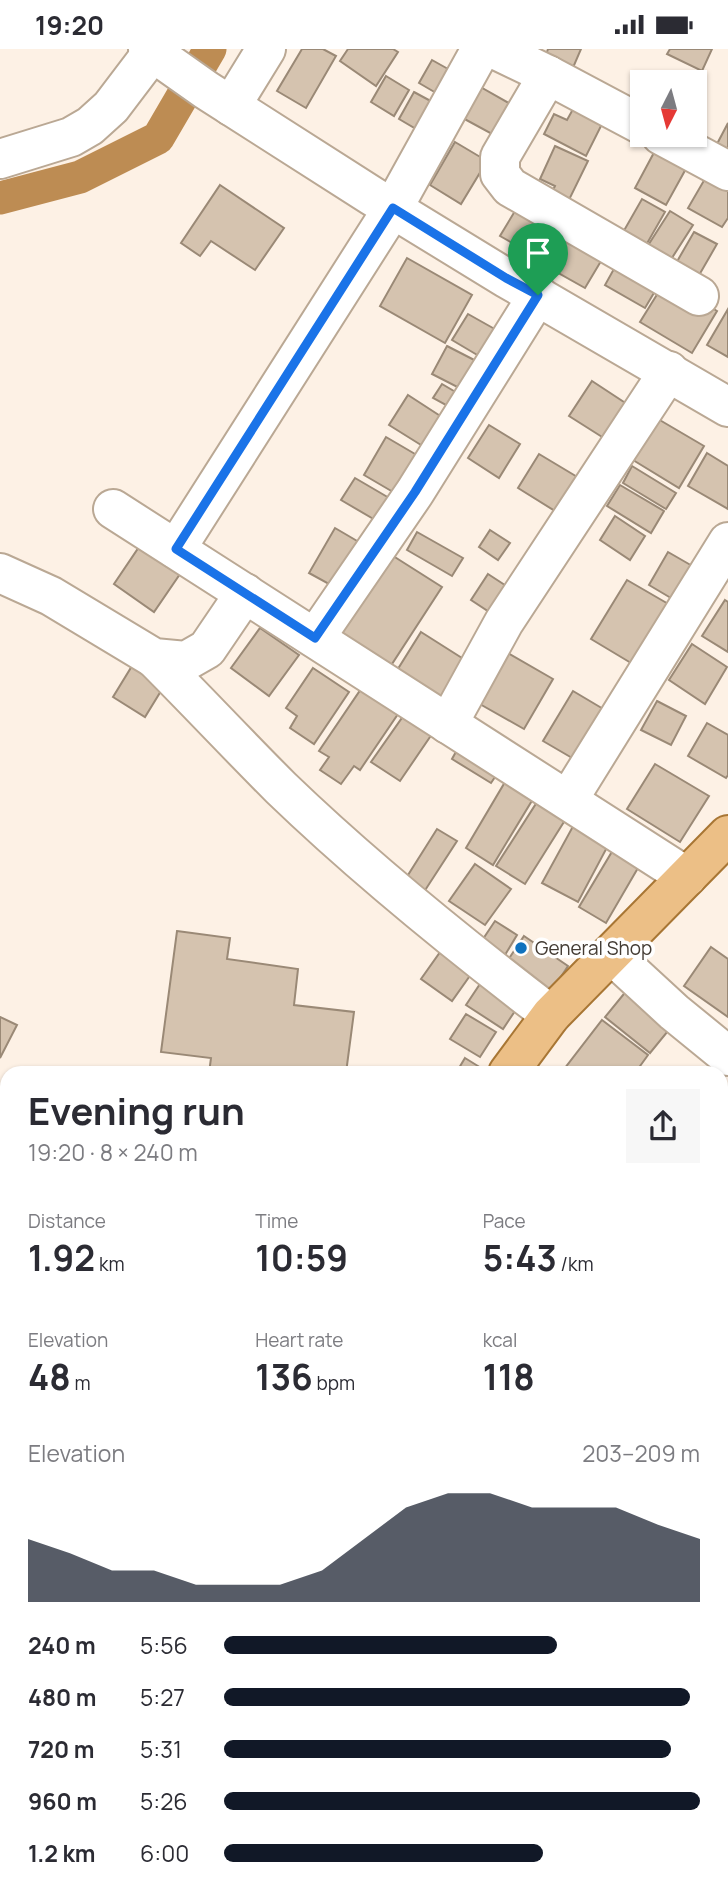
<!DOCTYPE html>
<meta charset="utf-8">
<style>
:root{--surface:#fff;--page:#f7f7f7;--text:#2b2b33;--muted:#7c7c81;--accent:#111827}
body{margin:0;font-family:Manrope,sans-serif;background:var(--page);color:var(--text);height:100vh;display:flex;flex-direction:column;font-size:26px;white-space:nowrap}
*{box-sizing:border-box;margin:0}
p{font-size:23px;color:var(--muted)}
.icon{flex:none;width:38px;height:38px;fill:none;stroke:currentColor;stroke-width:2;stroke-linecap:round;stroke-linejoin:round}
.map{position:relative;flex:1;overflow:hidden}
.sheet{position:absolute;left:0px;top:1017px;width:728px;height:831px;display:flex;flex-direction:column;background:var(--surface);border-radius:21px 21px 0 0;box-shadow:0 2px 5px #0004}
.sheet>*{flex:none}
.needle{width:46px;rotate:186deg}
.fabs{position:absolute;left:630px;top:21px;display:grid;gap:14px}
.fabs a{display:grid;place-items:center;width:77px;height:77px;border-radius:0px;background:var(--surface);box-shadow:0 2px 5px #0004;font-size:35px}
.pin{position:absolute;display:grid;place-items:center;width:60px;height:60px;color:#fff;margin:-72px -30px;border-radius:50% 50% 50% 0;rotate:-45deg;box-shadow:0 0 7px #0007}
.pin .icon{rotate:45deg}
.round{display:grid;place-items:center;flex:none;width:74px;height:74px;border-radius:0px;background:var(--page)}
.headline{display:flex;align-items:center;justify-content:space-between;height:119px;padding:0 28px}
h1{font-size:38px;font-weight:700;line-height:52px}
.metrics{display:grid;grid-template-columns:repeat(3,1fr);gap:10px;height:119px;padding:7px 28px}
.metrics div{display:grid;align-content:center}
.metrics b{font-size:35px;font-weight:700}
.metrics small{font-size:19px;font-weight:400}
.metrics p{font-size:19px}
.chart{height:196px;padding:14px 28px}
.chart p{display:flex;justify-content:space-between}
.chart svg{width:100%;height:126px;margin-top:7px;fill:var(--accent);opacity:.7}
ul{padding:0 28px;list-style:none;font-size:23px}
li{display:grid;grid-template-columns:112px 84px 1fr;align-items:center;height:52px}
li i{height:18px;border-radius:9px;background:var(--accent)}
.status{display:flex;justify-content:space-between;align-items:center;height:49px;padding:0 35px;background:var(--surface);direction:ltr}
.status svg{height:19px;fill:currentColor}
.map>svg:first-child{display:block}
</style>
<div class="status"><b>19:20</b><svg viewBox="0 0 49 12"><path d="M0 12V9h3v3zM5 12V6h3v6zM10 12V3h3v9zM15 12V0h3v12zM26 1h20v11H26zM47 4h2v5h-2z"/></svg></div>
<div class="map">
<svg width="728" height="1847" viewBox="0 0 728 1847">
<rect width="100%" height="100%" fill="#fdf1e5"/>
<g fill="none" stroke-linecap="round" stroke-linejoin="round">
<!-- canal -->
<polyline stroke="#bd8c53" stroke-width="33" points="0,149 80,128 158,89 210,0"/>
</g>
<!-- building -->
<g fill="#d5c3af" stroke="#9a8976" stroke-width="2">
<polygon points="302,0 323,0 336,7 306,59 277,42"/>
<polygon points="348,0 393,0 398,3 376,37 340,12"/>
<polygon points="548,0 581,0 572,21 545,9"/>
<polygon points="670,0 712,0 702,22 667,5"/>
<polygon points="432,11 457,25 443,48 419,34"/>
<polygon points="386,27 409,41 394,67 371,53"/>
<polygon points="477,36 521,61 503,91 459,67"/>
<polygon points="414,43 438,56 423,84 399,70"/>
<polygon points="577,53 606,67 586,107 544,85 554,65 567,71"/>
<polygon points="728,74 728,102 717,95"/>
<polygon points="455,93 487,112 461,155 430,136"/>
<polygon points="555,97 588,112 565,159 548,151 555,137 540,130"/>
<polygon points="657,98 688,116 666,156 635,139"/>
<polygon points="706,128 728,141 728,169 722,178 688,159"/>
<polygon points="220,136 284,179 255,221 211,192 200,207 181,194"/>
<polygon points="642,150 665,163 645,198 622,185"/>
<polygon points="521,152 557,173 537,208 500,187"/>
<polygon points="670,162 693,176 670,212 647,198"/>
<polygon points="567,180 607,202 585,239 546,217"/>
<polygon points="694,183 717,195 698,228 675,216"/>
<polygon points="407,209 472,246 445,294 380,257"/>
<polygon points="620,209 661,232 645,259 605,236"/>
<polygon points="666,231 717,262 692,304 640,273"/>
<polygon points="728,260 728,308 707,296"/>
<polygon points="468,265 500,283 484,310 452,291"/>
<polygon points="447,297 484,316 469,344 432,325"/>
<polygon points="592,332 633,359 610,393 569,367"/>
<polygon points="442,335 464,348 455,361 433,349"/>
<polygon points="408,346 448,372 429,401 389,376"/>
<polygon points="658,370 704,397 679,439 633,411"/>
<polygon points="489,376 520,395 499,429 468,409"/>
<polygon points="386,388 427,412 405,450 364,426"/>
<polygon points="707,404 728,417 728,460 688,437"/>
<polygon points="539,405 584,432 563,467 518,439"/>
<polygon points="632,417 676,444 666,460 623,434"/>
<polygon points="355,429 396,453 382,475 341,451"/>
<polygon points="620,436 664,462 651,484 607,457"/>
<polygon points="615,467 645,487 630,511 600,491"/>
<polygon points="335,479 364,496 338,540 309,524"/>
<polygon points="490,481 510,494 498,511 479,498"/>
<polygon points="417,483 463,509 452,527 407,501"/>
<polygon points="139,498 180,525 154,563 114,535"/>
<polygon points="668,503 701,522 681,555 649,536"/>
<polygon points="390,505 442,538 390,618 339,585"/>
<polygon points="488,525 514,542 497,568 471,551"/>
<polygon points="627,531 677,560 641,620 591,590"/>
<polygon points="725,551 728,553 728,603 702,587"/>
<polygon points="260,579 299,606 269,647 231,619"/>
<polygon points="421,583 473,616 447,656 396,623"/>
<polygon points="692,595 727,618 705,655 669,631"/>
<polygon points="508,604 553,630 524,680 478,654"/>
<polygon points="132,617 164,637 145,668 113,648"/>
<polygon points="313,619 349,643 314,695 290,679 297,667 286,659"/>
<polygon points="361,640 398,665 360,721 354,717 341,735 320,721 329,708 319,702"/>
<polygon points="573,642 610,664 579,713 543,692"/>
<polygon points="657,652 686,667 671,696 641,681"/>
<polygon points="404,666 432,685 400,732 371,713"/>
<polygon points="707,674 728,686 728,726 726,729 688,707"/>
<polygon points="457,701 497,725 491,734 452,710"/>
<polygon points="655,715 709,747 680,793 627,760"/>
<polygon points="508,728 536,745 493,816 466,799"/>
<polygon points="539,750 567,768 525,835 496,817"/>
<polygon points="577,770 612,789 578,853 542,834"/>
<polygon points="437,780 457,792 422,846 403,834"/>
<polygon points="616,796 642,812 606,874 579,858"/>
<polygon points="475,815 511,840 485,876 449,852"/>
<polygon points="495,872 517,886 502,911 479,896"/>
<polygon points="177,882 230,889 227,910 298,920 294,956 354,963 346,1024 209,1024 211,1009 161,1003"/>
<polygon points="524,887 568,917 549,946 504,917"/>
<polygon points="711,898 728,910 728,968 684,937"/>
<polygon points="443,899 474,921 452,952 421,930"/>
<polygon points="484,929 521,953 503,980 466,956"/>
<polygon points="632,935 677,971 650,1004 605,968"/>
<polygon points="466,965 496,983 480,1008 450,990"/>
<polygon points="0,968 17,976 0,1009"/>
<polygon points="602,971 648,1006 635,1024 570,1024 565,1019"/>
<polygon points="465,1009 486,1022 485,1024 456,1024"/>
<polygon points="721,1137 728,1141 728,1164 721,1176"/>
<polygon points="726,1187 728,1188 728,1247 721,1243 721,1195"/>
<polygon points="721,1247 728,1251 728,1291 721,1287"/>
<polygon points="0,1327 7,1331 7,1377 0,1373"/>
<polygon points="1,1442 7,1445 7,1524 0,1520"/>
<polygon points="721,1444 728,1446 727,1477 721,1475"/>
<polygon points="2,1564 7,1567 7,1621 0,1616 0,1566"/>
<polygon points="721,1633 728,1636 728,1673 721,1669"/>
<polygon points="0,1638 7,1643 7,1693 0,1688"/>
<polygon points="7,1745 7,1804 0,1800 0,1757"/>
<polygon points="53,1841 91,1841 97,1847 48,1847"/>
<polygon points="364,1841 401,1841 398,1847 378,1847"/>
<polygon points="410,1841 462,1841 459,1847 407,1847"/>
<polygon points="594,1841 608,1841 621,1847 591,1847"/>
</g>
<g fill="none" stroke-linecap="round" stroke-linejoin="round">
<defs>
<g id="minor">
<polyline points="148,0 206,41 372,147 506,229 728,358"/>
<polyline points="494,0 548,26 642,76"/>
<polyline points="548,26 500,108 500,125 510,138 699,247"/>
<polyline points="231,57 266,0"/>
<polyline points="661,86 728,122"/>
<polyline points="0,110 71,88 90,77 111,58 155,0"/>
<polyline points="113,460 687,828"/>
<polyline points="176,500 393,159 481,0"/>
<polyline points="0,524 51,547 154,609 186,612 207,600 245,544"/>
<polyline points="315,589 415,443 538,246"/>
<path d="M154,609C197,652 238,696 281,739C366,821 458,895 551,966"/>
<polyline points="448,675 504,573 669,322"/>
<polyline points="568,751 728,493"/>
<polyline points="611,905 674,963 728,1007"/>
<polyline points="0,1139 7,1144"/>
<polyline points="721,1319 728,1313"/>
<polyline points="721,1607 728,1602"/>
<polyline points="0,1744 7,1732"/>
<polyline points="212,1841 213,1847"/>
<polyline points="508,1841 519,1847"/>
<polyline points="142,1847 149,1841"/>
<polyline points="558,1847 560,1841"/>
</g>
<g id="major">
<polyline points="508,1024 551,966 728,786"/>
<polyline points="0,1540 7,1539"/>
</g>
</defs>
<!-- minor casing -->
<use href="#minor" stroke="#baa894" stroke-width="42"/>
<!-- major casing -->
<use href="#major" stroke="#a87634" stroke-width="42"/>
<!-- minor -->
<use href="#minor" stroke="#fff" stroke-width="38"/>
<!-- major -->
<use href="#major" stroke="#ecbf86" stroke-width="38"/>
</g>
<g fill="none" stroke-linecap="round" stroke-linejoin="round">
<defs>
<polygon id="route" points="393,159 506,229 538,246 415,443 315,589 176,500"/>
</defs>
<!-- route casing -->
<use href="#route" stroke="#fff" stroke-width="14"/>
<!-- route -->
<use href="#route" stroke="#1a73e8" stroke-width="9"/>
</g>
<!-- markers -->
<circle fill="#1072be" stroke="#fff" stroke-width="2.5" cx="521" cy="899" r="7"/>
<g text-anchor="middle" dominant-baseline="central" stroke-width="7" stroke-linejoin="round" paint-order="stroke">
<!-- poi labels -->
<g font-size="19" fill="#433b33" stroke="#fff" text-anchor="start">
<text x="535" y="899">General Shop</text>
</g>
</g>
</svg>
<div class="fabs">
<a><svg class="needle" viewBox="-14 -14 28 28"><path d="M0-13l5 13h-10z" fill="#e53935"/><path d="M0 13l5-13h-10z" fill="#7c7c81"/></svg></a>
</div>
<div class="pin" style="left:538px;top:246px;background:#1e9e55"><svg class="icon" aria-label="arrive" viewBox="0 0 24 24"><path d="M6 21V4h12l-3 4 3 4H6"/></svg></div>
<section class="sheet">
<div class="headline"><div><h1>Evening run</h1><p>19:20 · 8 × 240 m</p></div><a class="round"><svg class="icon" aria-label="share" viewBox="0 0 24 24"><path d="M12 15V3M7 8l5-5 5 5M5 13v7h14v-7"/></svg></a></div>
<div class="metrics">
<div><p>Distance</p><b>1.92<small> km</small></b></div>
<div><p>Time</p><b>10:59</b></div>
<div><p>Pace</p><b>5:43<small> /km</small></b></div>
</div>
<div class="metrics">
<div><p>Elevation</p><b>48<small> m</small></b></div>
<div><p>Heart rate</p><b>136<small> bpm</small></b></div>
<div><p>kcal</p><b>118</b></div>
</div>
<div class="chart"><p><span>Elevation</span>203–209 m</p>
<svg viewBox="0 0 160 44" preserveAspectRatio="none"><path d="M0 44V22L10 27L20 33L30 33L40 38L50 38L60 38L70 33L80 22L90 11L100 6L110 6L120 11L130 11L140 11L150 17L160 22V44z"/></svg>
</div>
<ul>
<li><b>240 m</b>5:56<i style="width:70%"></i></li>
<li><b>480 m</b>5:27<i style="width:98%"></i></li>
<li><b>720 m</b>5:31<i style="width:94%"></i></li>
<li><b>960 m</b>5:26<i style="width:100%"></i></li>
<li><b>1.2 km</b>6:00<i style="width:67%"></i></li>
</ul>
</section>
</div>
